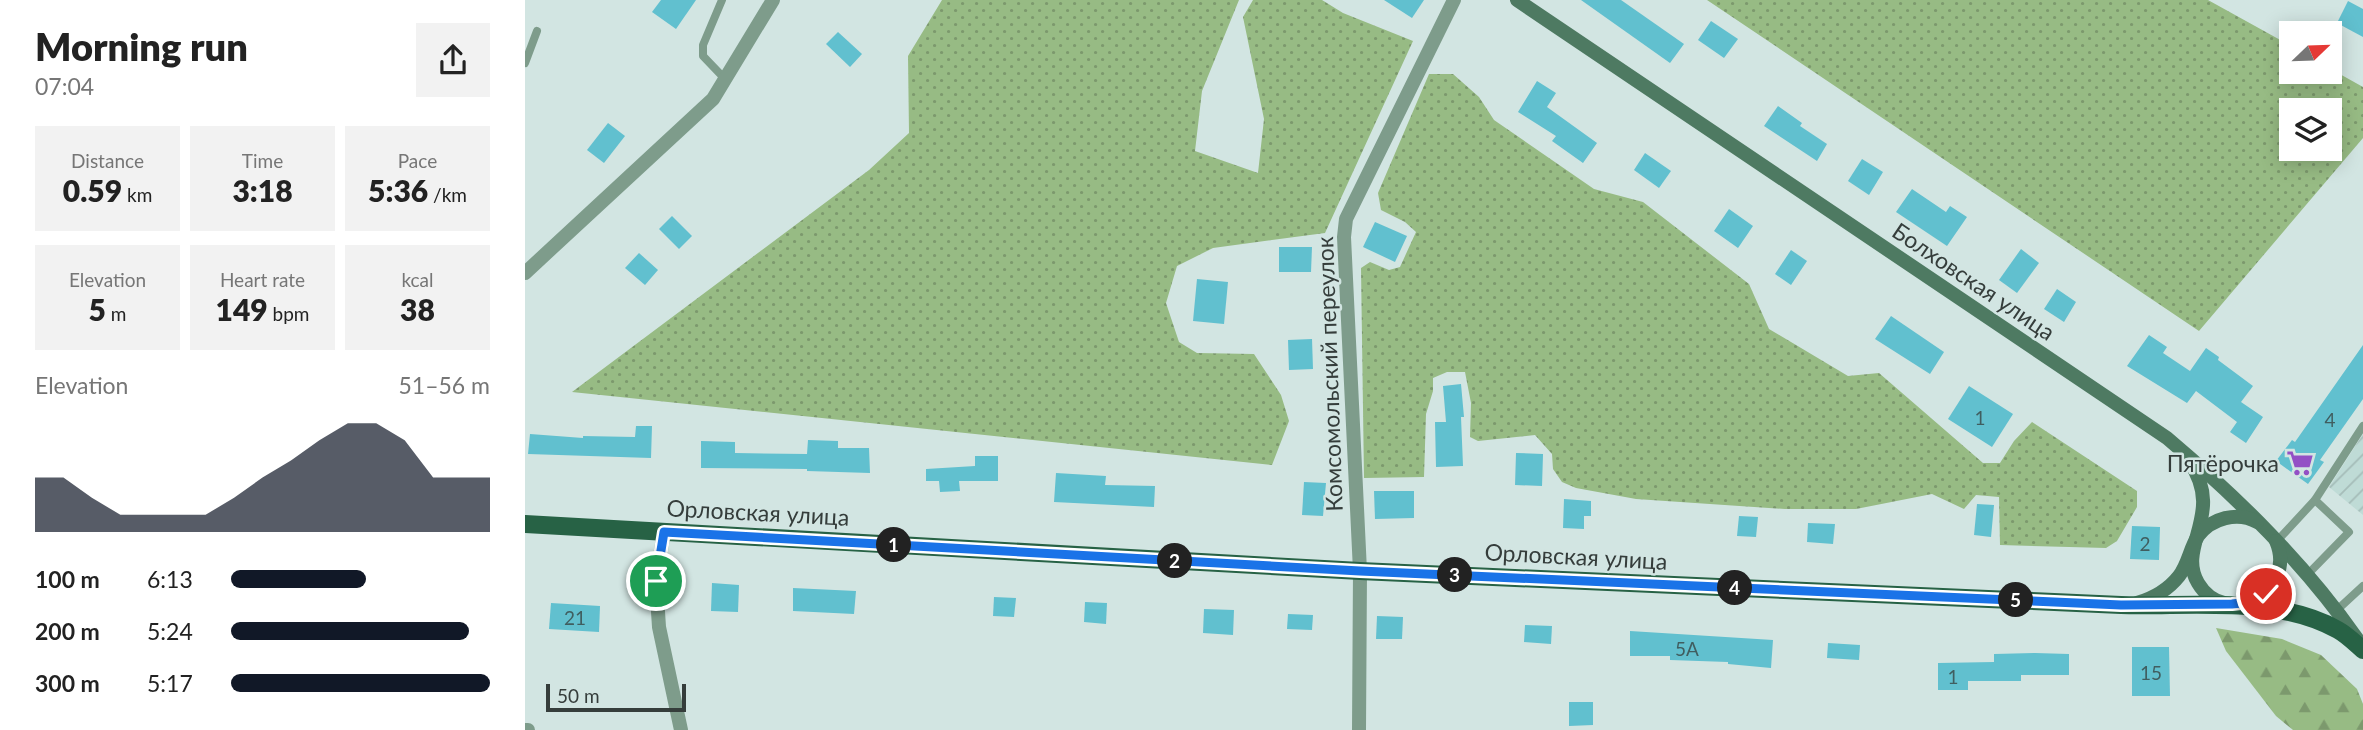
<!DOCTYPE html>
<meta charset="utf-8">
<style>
:root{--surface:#fff;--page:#f2f2f2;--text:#222;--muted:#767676;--accent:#111827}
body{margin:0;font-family:Lato,sans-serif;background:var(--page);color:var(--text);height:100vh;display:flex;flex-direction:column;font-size:26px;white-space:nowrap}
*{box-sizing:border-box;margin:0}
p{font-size:23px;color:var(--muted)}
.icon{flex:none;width:38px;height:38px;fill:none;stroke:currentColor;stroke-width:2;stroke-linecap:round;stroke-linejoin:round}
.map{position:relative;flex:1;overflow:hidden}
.side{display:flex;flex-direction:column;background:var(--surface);width:525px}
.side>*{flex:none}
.needle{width:46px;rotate:67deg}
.tools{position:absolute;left:1754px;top:21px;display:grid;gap:14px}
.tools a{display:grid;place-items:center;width:63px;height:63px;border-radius:0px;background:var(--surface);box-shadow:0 4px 18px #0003;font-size:35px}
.scale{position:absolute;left:21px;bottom:18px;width:140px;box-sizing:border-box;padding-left:7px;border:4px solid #353d3b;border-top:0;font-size:19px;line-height:24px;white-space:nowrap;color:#353d3b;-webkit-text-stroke:5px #d2e5e2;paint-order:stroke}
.pin{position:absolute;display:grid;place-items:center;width:60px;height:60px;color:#fff;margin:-30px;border:4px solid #fff;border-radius:50%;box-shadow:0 2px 7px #0007}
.km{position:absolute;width:35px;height:35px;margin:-18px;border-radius:50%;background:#222;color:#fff;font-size:19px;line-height:35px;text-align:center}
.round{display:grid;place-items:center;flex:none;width:74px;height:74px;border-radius:0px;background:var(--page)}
.headline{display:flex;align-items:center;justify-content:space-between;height:119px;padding:0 35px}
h1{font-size:38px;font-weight:800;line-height:52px}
.figures{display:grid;grid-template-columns:repeat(3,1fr);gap:10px;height:119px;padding:7px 35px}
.figures div{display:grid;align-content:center;border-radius:0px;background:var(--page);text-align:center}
.figures b{font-size:30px;font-weight:800}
.figures small{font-size:19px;font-weight:400}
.figures p{font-size:19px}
.chart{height:196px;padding:14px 35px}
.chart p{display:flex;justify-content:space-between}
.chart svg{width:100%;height:126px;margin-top:7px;fill:var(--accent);opacity:.7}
ul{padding:0 35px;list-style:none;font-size:23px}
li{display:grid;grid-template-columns:112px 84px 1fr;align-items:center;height:52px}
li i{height:18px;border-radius:9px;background:var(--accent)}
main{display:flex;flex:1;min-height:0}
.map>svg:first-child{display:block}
</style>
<main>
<section class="side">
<div class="headline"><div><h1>Morning run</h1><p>07:04</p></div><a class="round"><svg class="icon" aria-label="share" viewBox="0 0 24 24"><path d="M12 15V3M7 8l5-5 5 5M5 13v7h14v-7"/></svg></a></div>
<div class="figures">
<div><p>Distance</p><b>0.59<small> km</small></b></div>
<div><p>Time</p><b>3:18</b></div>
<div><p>Pace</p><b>5:36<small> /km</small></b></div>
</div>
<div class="figures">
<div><p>Elevation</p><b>5<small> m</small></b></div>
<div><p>Heart rate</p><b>149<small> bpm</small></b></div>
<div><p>kcal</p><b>38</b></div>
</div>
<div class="chart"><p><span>Elevation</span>51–56 m</p>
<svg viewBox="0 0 160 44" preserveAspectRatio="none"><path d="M0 44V25L10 25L20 32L30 38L40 38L50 38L60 38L70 32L80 25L90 19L100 12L110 6L120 6L130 12L140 25L150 25L160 25V44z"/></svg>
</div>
<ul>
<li><b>100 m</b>6:13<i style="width:52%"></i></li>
<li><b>200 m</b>5:24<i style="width:92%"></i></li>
<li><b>300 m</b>5:17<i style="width:100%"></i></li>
</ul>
</section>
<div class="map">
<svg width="1838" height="730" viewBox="0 0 1838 730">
<defs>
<pattern id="industrial-furrows" width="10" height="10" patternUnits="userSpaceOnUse" patternTransform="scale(1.75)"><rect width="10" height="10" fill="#bfdbd6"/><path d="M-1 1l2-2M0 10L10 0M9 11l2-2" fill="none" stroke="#a5bdb9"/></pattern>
<pattern id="grass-dots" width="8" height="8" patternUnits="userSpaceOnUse" patternTransform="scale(1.75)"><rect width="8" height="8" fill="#97bb84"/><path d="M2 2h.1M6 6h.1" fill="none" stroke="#7c996d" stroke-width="1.8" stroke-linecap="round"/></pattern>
<pattern id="forest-firs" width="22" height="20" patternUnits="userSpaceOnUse" patternTransform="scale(1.75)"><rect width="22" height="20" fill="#97bb84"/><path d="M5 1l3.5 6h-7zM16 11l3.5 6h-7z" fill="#7c996d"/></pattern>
</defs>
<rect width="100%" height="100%" fill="#d2e5e2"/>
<!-- industrial -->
<polygon fill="url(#industrial-furrows)" points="1838,434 1838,515 1804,487"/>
<!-- grass -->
<g fill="url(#grass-dots)" fill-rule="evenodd">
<polygon points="417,0 714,0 677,91 670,151 733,173 739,119 718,17 728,0 797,0 818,13 888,41 800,233 688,248 652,266 641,303 654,342 672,353 729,354 756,395 764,421 747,465 47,392 344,170 384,133 383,56"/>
<path d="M1182,0H1683L1766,46V72H1804V68L1838,87V138L1674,331ZM1766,110H1804V149H1766Z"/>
<polygon points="904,74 928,74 954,97 969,120 1069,189 1118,202 1224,284 1244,329 1323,376 1354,373 1458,463 1475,463 1489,441 1507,422 1612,491 1612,507 1592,541 1581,548 1475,545 1474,497 1451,495 1439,509 1407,494 1331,509 1260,509 1111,499 1051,488 1037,482 1028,469 1027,454 1010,435 953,441 945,437 946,403 940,372 922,372 908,378 908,391 901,414 899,477 839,478 836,268 845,262 864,270 875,267 891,232 880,222 856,210 853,193"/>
</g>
<!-- forest -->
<polygon fill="url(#forest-firs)" points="1691,628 1757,639 1796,655 1832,689 1838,704 1838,730 1768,730 1751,716 1701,651"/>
<!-- building -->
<g fill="#61c0cf">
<polygon points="136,0 171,0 151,29 127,12"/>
<polygon points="859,0 899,0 887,18"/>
<polygon points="1056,0 1096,0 1159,44 1145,63"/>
<polygon points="1823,1 1838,9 1838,37 1812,23"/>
<polygon points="1186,21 1213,39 1199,58 1173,40"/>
<polygon points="313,32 337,54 325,67 301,44"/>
<polygon points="1012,81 1031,93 1022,107 1072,143 1058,163 1027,141 1031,136 993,112"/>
<polygon points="1253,106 1277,123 1275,126 1302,144 1292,161 1239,126"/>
<polygon points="83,123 100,136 79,163 62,150"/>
<polygon points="1120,153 1146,171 1134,188 1109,170"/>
<polygon points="1337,159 1358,172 1344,195 1323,181"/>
<polygon points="1387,189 1421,212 1425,206 1442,217 1422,246 1371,212"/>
<polygon points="1204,209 1228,226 1213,248 1189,231"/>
<polygon points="147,216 167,236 154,249 134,229"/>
<polygon points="850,222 882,236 870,262 838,247"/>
<polygon points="754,247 787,247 786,272 754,272"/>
<polygon points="1496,249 1514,263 1492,293 1474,280"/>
<polygon points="1266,250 1282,261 1266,285 1250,274"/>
<polygon points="114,253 133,270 120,285 100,268"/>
<polygon points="672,279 703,282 699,324 668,321"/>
<polygon points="1532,289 1551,302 1539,322 1519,309"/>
<polygon points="1366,316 1419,352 1405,374 1350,339"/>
<polygon points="1624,335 1642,347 1638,353 1665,371 1681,348 1694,357 1693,360 1728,386 1716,402 1738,417 1721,443 1705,432 1712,422 1671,391 1662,403 1602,366"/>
<polygon points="787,339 788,369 764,370 763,340"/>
<polygon points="1838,345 1838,399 1795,460 1799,462 1783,484 1751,461 1767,440 1770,442"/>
<polygon points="936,384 939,417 936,417 938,466 911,467 910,422 921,422 918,386"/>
<polygon points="1444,386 1488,414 1467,447 1423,419"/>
<polygon points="111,426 127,426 126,458 3,454 5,434 58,438 58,436 110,437"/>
<polygon points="283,440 313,441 313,448 344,448 345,473 282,471 282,469 176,468 176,441 210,442 210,453 282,454"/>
<polygon points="991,453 1018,454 1017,486 990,485"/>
<polygon points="450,456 473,456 473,481 434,481 435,491 415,492 414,481 401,481 401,469 450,466"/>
<polygon points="531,473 581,476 580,485 630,486 629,507 529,502"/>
<polygon points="779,482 801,483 798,516 777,515"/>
<polygon points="849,491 889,491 889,518 850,519"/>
<polygon points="1039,499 1066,501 1066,516 1059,516 1059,529 1038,528"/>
<polygon points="1452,504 1469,505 1466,537 1449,535"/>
<polygon points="1214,516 1233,517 1231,537 1212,536"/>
<polygon points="1283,523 1310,524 1308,544 1282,542"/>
<polygon points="1607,526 1635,527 1634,560 1605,559"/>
<polygon points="187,583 214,585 213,612 186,611"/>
<polygon points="268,588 331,591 329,614 268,611"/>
<polygon points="469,597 491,598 489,617 468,616"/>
<polygon points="560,602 582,603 581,624 559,622"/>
<polygon points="26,603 75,606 74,632 24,629"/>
<polygon points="679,609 709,610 708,635 678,633"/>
<polygon points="763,614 788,615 787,630 762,629"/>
<polygon points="852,616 878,617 877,639 851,639"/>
<polygon points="1000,625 1027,626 1026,644 999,642"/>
<polygon points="1105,631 1248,640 1246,668 1203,664 1203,662 1145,660 1145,656 1105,656"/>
<polygon points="1303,643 1335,645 1334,660 1302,658"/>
<polygon points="1607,647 1644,647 1645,696 1607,696"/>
<polygon points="1510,653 1544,654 1544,675 1496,675 1496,681 1443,681 1443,690 1413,690 1413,663 1469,662 1469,654"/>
<polygon points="1044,702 1068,702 1068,725 1044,726"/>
</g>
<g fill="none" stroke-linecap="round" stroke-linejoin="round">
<!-- lane -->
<g stroke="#7e9c8b" stroke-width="8">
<polyline points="197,0 178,45 178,56 200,79"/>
<polyline points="0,63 12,31"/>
<polyline points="1753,540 1790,500 1838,426"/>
<polyline points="1783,574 1824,532 1790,500"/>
<polyline points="1812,610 1838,586"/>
</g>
<!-- street -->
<g stroke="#7e9c8b" stroke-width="14">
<polyline points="0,273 188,99 248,0"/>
<polyline points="139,532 131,581 134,627 156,730"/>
<polyline points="0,730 3,730"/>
<polyline points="834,730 835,571 819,237 821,219 929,0"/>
</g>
<!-- secondary -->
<g stroke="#4e7a62" stroke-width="14">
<path d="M992,0L1642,438C1714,499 1779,563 1833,640"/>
<path d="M1664,461C1701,514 1651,546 1673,583C1701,630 1773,592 1751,541"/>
<path d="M1612,603C1629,598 1643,590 1654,576C1663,565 1665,548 1673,536C1686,518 1713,511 1732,522"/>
</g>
<!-- primary -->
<path stroke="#276245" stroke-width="18" d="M0,524L835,571L1596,605C1665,607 1751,595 1813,630C1822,635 1830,643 1838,650"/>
</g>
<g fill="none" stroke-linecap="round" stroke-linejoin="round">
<defs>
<polyline id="route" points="131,581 139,532 835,571 1596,605 1707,604 1726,602 1741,594"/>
</defs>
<!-- route casing -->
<use href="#route" stroke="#fff" stroke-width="14"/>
<!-- route -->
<use href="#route" stroke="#1a73e8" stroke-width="9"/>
</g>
<!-- icons -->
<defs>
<symbol id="supermarket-bare" viewBox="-9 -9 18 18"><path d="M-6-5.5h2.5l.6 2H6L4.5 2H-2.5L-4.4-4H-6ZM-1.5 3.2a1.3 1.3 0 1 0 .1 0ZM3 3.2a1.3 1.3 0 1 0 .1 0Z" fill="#9350c5" stroke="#d2e5e2" stroke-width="2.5" paint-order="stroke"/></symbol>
</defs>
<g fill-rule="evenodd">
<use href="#supermarket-bare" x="1756" y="444" width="38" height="38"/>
</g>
<g text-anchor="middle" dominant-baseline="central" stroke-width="5" stroke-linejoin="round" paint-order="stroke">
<!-- number labels -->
<g font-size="19" fill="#405e60">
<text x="1455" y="417">1</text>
<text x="1805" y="419">4</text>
<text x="1620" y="543">2</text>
<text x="50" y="617">21</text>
<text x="1162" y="648">5А</text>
<text x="1626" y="672">15</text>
<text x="1428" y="676">1</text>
</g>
<!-- street labels -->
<g font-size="23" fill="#353d3b" stroke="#d2e5e2">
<text transform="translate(1449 281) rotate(34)">Болховская улица</text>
<text transform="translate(804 374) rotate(-92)">Комсомольский переулок</text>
<text transform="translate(233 512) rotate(3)">Орловская улица</text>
<text transform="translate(1051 556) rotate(3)">Орловская улица</text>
</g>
<!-- poi labels -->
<g font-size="23" fill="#353d3b" stroke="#d2e5e2" text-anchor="end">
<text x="1754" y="463">Пятёрочка</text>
</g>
</g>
</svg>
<div class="tools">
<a><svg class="needle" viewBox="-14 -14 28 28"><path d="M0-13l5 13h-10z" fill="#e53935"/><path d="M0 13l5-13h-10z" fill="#767676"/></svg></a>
<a><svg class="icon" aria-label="layers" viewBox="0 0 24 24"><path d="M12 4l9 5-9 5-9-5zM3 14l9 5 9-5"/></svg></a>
</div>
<div class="scale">50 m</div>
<div class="pin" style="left:131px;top:581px;background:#1e9e55"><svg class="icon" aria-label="arrive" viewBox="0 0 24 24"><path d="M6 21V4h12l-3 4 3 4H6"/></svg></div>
<div class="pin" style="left:1741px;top:594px;background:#d93025"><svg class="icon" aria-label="check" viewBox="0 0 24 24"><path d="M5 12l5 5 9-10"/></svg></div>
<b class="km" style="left:369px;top:545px">1</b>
<b class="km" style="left:650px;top:561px">2</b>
<b class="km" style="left:930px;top:575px">3</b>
<b class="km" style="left:1210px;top:588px">4</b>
<b class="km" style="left:1491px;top:600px">5</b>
</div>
</main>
